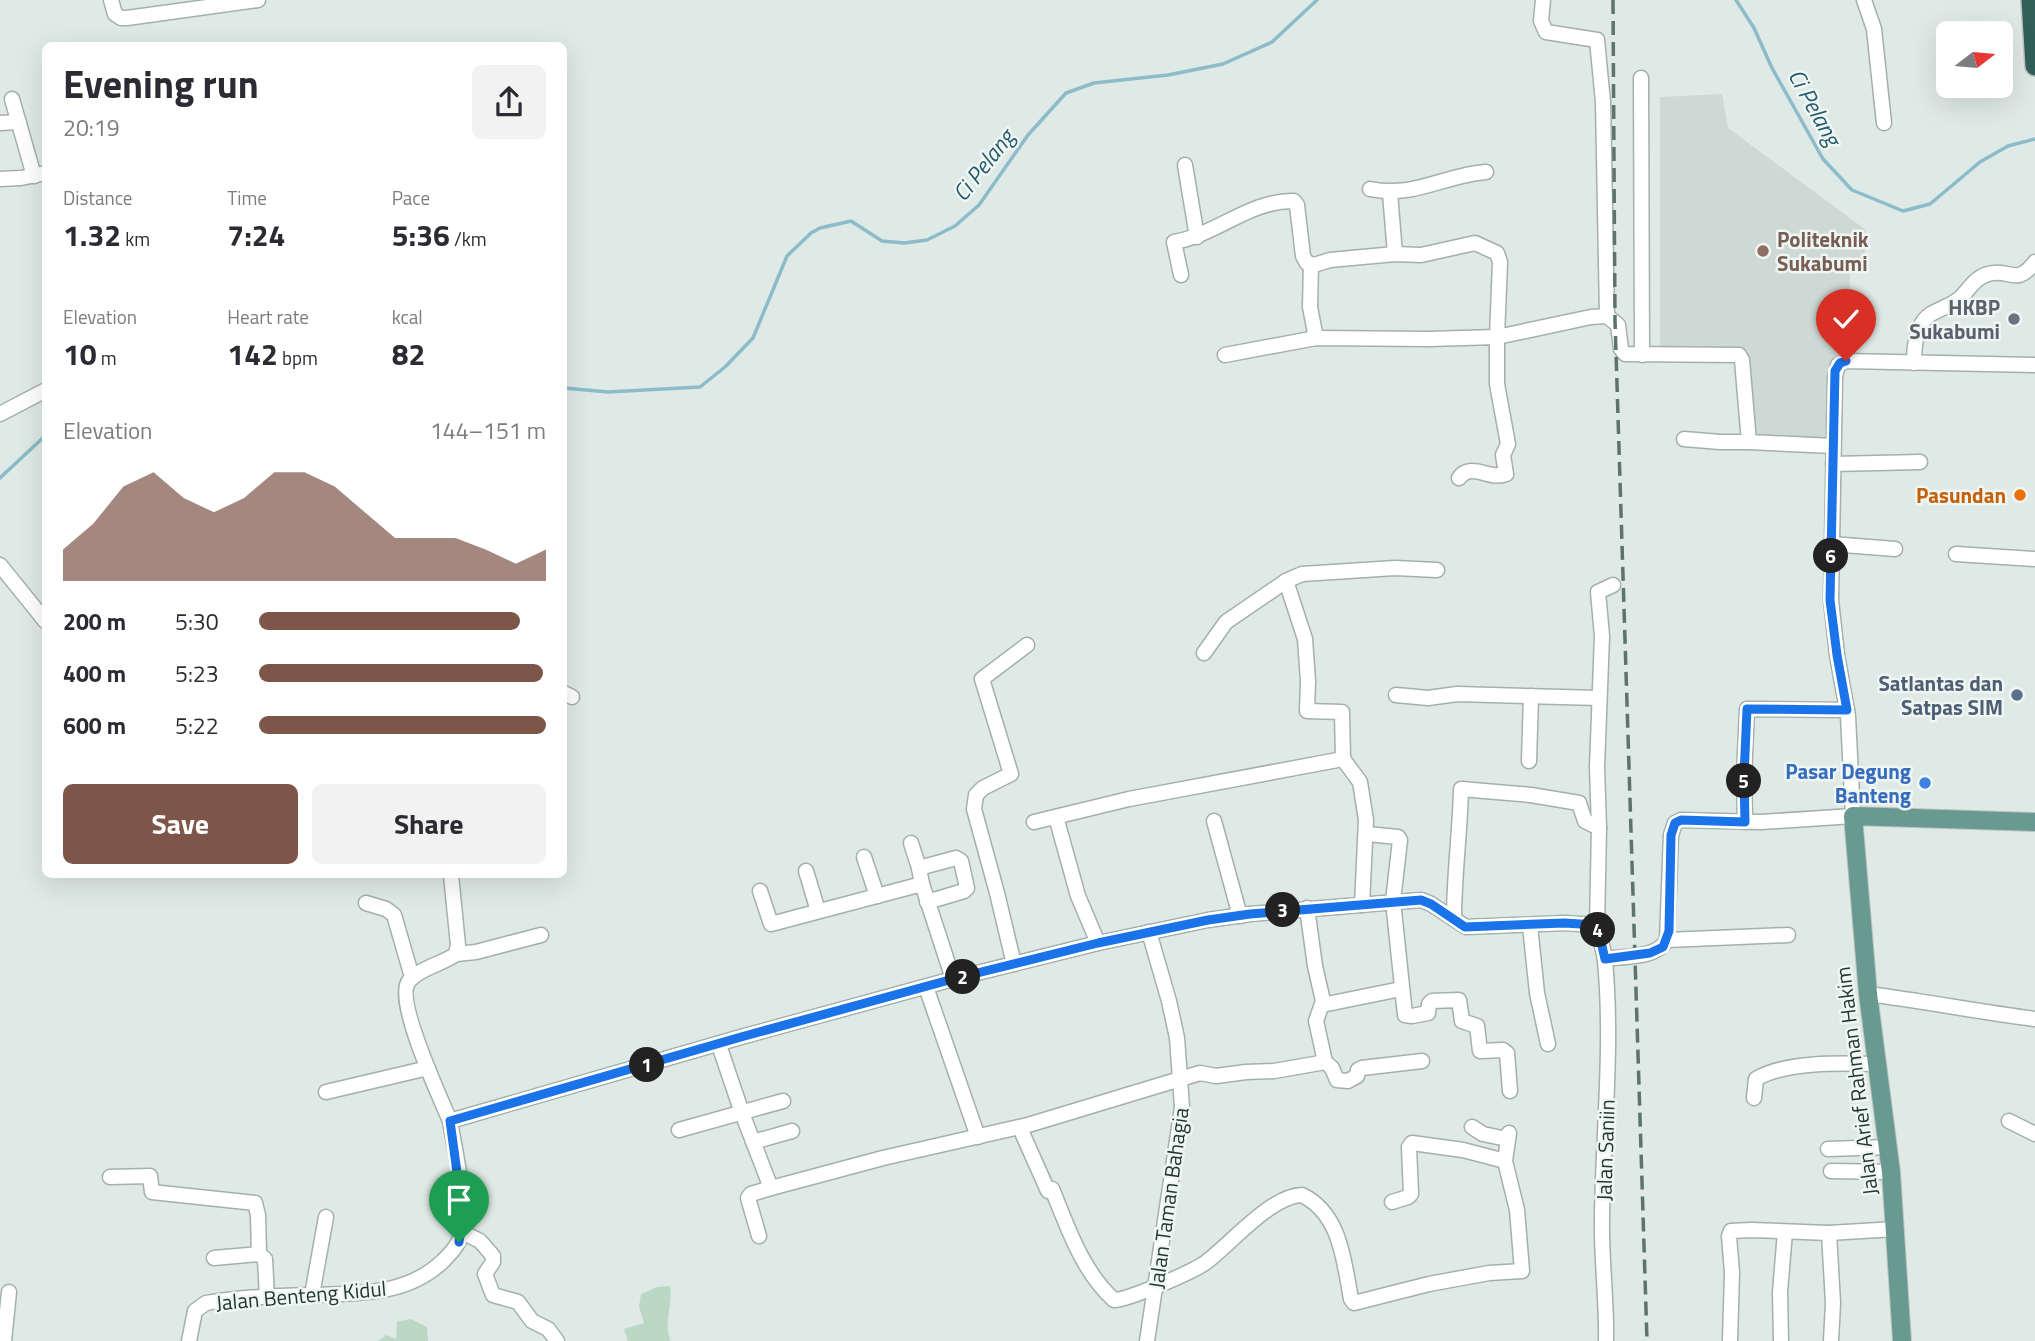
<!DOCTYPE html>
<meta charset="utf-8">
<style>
:root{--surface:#fff;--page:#f2f2f3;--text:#2b2b33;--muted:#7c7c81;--accent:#7e5649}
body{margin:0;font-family:"Titillium Web",sans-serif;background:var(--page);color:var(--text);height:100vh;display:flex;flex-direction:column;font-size:26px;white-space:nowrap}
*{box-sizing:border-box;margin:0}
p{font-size:23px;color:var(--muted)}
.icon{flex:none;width:38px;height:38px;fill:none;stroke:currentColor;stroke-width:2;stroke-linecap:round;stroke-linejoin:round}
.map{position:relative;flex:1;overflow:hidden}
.details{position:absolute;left:42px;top:42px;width:525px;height:836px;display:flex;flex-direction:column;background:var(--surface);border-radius:10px;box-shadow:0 7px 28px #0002}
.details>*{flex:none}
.needle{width:46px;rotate:74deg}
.buttons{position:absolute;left:1936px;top:21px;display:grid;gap:14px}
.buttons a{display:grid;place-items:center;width:77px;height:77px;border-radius:10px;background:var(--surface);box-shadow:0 7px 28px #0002;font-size:35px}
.pin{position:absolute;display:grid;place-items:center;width:60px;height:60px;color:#fff;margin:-72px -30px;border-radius:50% 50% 50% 0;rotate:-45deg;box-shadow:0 0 7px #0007}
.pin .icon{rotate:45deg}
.km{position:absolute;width:35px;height:35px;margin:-18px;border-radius:50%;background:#222;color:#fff;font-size:19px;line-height:35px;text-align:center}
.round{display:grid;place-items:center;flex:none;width:74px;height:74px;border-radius:10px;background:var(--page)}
.summary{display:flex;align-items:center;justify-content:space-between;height:119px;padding:0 21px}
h1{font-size:38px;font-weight:700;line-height:52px}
.stats{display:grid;grid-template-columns:repeat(3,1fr);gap:10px;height:119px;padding:7px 21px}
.stats div{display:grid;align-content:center}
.stats b{font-size:30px;font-weight:700}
.stats small{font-size:19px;font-weight:400}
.stats p{font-size:19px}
.chart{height:196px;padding:14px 21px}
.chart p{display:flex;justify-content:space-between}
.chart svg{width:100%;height:126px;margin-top:7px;fill:var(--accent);opacity:.7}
.cta{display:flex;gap:14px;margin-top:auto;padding:14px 21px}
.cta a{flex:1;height:80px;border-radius:10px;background:var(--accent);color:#fff;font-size:28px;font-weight:700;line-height:80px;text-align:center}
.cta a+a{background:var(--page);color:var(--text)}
ul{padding:0 21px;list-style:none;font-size:23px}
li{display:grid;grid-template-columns:112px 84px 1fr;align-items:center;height:52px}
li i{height:18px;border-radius:9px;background:var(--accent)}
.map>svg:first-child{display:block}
</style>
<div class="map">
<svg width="2035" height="1341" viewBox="0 0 2035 1341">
<rect width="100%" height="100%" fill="#dfe9e5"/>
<!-- built -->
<polygon fill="#ced8d4" points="1722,94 1728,128 1866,230 1864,273 1850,273 1847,354 1830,367 1826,442 1744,436 1738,351 1660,348 1660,97"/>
<!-- green -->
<g fill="#bad8c4">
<path d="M670,1286C673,1304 663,1325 671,1341H628L624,1329L644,1323L639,1307L641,1294L657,1287Z"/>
<polygon points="411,1319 427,1327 428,1341 378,1341 386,1335 396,1339 397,1322"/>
</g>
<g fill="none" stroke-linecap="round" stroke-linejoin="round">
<!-- stream -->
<g stroke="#8cbbc9" stroke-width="3.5">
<polyline points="1736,0 1754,28 1772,68 1823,159 1852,190 1903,211 1930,204 1980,162 2008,146 2035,139"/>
<polyline points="564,388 608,392 700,387 725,367 753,338 787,256 811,233 820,228 851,221 882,241 904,243 927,240 955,226 979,205 1028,135 1066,93 1094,83 1168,75 1223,64 1272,42 1317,0"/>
<polyline points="0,478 46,435"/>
</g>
<defs>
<g id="minor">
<polyline points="111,0 115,14 121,18 127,18 258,0"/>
<polyline points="1543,0 1541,21 1546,32 1597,40 1603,102 1607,316"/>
<polyline points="1864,0 1874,29 1884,123"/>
<polyline points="1641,78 1642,355"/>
<polyline points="12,99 34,176"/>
<polyline points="0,123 19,122"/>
<polyline points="1185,165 1197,237"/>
<polyline points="0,179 21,178 46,173"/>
<path d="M1370,189C1415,198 1444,175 1486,172"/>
<polyline points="1390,193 1395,254"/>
<polyline points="1311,264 1310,307 1316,338"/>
<path d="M1181,275L1174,242C1216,235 1250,200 1294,201L1297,205L1303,256L1307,263L1314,265L1330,260L1395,254L1421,255L1475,243L1497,253L1500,262L1497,337L1591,317L1607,316L1618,325L1621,349L1625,354L1739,355L1742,360L1749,442L1833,446"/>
<path d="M1225,355L1316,338L1429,339L1497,337V384L1508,444L1503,455L1506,474C1490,481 1471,461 1459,478"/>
<path d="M1914,363C1914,347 1916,323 1931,314C1941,308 1951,306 1960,298C1969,290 1974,278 1988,274C2010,267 2015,288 2035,262"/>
<polyline points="0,414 46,390"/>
<polyline points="1684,439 1720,442 1749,442"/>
<polyline points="1833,464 1920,462"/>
<polyline points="1831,544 1895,549"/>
<polyline points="1956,554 2035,559"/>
<polyline points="0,565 46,622"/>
<polyline points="1286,581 1305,639 1308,681 1307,711 1342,712 1343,759 1360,782 1366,820 1362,905"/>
<polyline points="1204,653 1226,622 1286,581 1302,574 1395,568 1437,570"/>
<polyline points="564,693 572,697"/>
<polyline points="1396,695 1428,698 1457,694 1599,698"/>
<polyline points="1529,761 1531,696"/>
<polyline points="1056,817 1078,896 1098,943"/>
<polyline points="1214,821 1240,916"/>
<polyline points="1034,822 1129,799 1343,759"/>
<polyline points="1745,822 1744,776 1747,709 1847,710"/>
<polyline points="1367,834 1398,837 1400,840 1393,901 1405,1015 1412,1016 1428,1013 1429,1004 1432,1001 1459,1000 1462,1021 1477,1026 1480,1051 1503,1050 1507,1053 1510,1091"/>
<polyline points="911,843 919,868"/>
<polyline points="864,857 877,896"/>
<polyline points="806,871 818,911"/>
<polyline points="922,884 919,868 956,858 961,861 967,888 964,891 927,902"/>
<polyline points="760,891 771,924 922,884 953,979"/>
<polyline points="366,903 386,909 394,915 412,977"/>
<path d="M1454,919C1454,875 1460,833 1461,789L1531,795L1579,803L1585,821L1599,828"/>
<polyline points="1597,925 1599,828 1597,767 1602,636 1598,592 1613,585"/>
<polyline points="1530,926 1537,993 1548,1044"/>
<polyline points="1667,940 1788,935"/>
<polyline points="456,954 476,952 541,935"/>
<path d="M1605,959C1624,956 1656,959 1667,940L1671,835L1675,823L1681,820L1761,822L1853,816L1848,716L1837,655L1831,600L1835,377L1838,365L1846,361L2035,365"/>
<polyline points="1014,964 997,893 974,809 976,795 983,788 1011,774 982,679 1027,645"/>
<polyline points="926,987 978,1137"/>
<path d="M1868,994C1924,1001 1979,1012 2035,1019"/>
<polyline points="1322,1005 1401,989"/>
<polyline points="719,1045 742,1113 771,1188 883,1158 1028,1125 1200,1073 1216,1076 1246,1072 1274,1071 1320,1063 1324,1057 1316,1021 1323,1001 1315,966 1307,908"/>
<polyline points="1323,1060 1332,1068 1337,1080 1348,1081 1357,1076 1358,1070 1362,1068 1422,1061"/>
<polyline points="326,1092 428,1068"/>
<path d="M1754,1098L1756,1079C1786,1061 1843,1063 1877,1064"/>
<path d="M450,1121C440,1097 394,999 409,981C419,968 443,964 456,954L458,945L451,875"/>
<polyline points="2009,1121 2035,1134"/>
<polyline points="1472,1127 1483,1134 1507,1139"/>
<path d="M1020,1128L1048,1191L1052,1189C1068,1228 1082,1271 1114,1300C1128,1300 1192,1272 1205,1263C1230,1245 1270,1196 1302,1195C1341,1214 1344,1262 1351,1299L1354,1303L1429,1284L1489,1273L1522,1271L1517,1210L1505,1161L1509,1133"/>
<polyline points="679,1130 783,1101"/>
<polyline points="753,1142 792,1131"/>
<polyline points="1828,1149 1888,1147"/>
<polyline points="1831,1171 1891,1172"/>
<polyline points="110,1177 150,1176 152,1192 255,1203 258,1215 259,1254 265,1259 267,1298"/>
<polyline points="1392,1202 1408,1197 1411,1194 1409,1147 1412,1143 1463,1150 1505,1161"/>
<polyline points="462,1232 480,1241 493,1256 493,1262 485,1274 493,1295 518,1302 532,1321 548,1329 557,1341"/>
<polyline points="1829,1233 1833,1303 1831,1341"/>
<polyline points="759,1236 748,1198 751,1194 771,1188"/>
<polyline points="214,1258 259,1254"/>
<polyline points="312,1295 326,1217"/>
<polyline points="4,1341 9,1292"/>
<path d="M189,1341L195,1311L206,1303C240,1297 277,1296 312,1295C359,1293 405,1296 442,1262C451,1253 460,1244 462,1231C467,1201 455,1152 450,1121L741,1037L953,979L1098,943L1208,920L1250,914L1421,900L1431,904L1466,927L1564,923L1597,925C1599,937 1604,949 1605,961C1613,1047 1603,1133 1602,1218C1601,1259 1607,1300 1606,1341"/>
<polyline points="1147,1341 1182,1107 1177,1038 1169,1001 1149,932"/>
<polyline points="1730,1341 1732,1272 1729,1236 1731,1231 1751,1230 1829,1233 1895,1229"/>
<polyline points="1781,1341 1780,1292 1785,1232"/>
</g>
<polyline id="major" points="1902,1341 1891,1172 1868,994 1853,816 2035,822"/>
<polyline id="highway" points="2031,0 2035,66"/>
</defs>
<!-- minor casing -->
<use href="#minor" stroke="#a3b0ac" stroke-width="17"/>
<!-- major casing -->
<use href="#major" stroke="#bdc3c2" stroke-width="20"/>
<!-- highway casing -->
<use href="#highway" stroke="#bdc3c2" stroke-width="22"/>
<!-- minor -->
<use href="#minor" stroke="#fff" stroke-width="14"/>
<!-- major -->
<use href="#major" stroke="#689a90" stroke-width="18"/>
<!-- highway -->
<use href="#highway" stroke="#316059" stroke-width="19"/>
<!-- rail -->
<polyline stroke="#5c736e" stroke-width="3.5" stroke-dasharray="14 7" stroke-linecap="butt" points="1613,0 1615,321 1647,1341"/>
</g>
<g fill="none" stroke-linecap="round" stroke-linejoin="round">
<defs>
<polyline id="route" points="459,1242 463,1216 450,1121 741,1037 953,979 1098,943 1208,920 1250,914 1421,900 1431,904 1465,927 1564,923 1597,925 1605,959 1650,953 1663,947 1669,931 1671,835 1675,823 1681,820 1745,822 1744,776 1747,709 1847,710 1837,655 1830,600 1835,371 1840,363 1846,361"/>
</defs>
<!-- route casing -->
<use href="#route" stroke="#fff" stroke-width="14"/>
<!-- route -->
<use href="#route" stroke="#1a73e8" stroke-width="9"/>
</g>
<!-- markers -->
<circle fill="#8d6e63" stroke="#eff6f3" stroke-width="2.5" cx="1763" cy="251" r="7"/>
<circle fill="#6b7280" stroke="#eff6f3" stroke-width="2.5" cx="2014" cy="319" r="7"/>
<circle fill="#e8710a" stroke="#eff6f3" stroke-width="2.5" cx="2020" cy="495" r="7"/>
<circle fill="#5c6f8a" stroke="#eff6f3" stroke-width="2.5" cx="2017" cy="695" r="7"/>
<circle fill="#3f7fe0" stroke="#eff6f3" stroke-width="2.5" cx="1925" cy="783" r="7"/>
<g text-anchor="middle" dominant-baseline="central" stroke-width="5" stroke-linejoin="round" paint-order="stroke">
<!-- education labels -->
<g font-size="21" font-weight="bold" fill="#785e54" stroke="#eff6f3" text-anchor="start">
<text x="1777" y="239">Politeknik<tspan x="1777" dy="24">Sukabumi</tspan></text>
</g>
<!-- worship labels -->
<g font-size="21" font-weight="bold" fill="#5b616d" stroke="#eff6f3" text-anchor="end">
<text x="2000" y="307">HKBP<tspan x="2000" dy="24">Sukabumi</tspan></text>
</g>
<!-- food labels -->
<g font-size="21" font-weight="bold" fill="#c56008" stroke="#eff6f3" text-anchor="end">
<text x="2006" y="495">Pasundan</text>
</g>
<!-- service labels -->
<g font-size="21" font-weight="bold" fill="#4e5e75" stroke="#eff6f3" text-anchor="end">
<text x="2003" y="683">Satlantas dan<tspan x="2003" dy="24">Satpas SIM</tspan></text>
</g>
<!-- shop labels -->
<g font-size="21" font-weight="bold" fill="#366cbe" stroke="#eff6f3" text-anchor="end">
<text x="1911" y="771">Pasar Degung<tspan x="1911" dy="24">Banteng</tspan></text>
</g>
<!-- street labels -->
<g font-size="21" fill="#223733" stroke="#eff6f3">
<text transform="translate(1856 1081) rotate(-97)">Jalan Arief Rahman Hakim</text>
<text transform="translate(1605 1150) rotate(-88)">Jalan Saniin</text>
<text transform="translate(1168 1198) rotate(-82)">Jalan Taman Bahagia</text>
<text transform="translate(301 1295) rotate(-5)">Jalan Benteng Kidul</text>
</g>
<!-- water labels -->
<g font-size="23" font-style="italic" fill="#235b6c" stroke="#eff6f3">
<text transform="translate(1815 107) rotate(61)">Ci Pelang</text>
<text transform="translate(983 165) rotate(-52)">Ci Pelang</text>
</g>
</g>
</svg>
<div class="buttons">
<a><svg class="needle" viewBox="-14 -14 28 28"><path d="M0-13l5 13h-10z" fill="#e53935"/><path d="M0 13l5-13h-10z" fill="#7c7c81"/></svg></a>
</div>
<div class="pin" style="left:459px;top:1242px;background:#1e9e55"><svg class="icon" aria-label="arrive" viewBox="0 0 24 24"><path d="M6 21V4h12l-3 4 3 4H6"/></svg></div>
<div class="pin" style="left:1846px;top:361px;background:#d93025"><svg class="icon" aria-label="check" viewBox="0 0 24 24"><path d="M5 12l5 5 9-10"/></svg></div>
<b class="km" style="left:647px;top:1065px">1</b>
<b class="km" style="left:963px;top:977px">2</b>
<b class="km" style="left:1283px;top:910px">3</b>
<b class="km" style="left:1598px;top:930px">4</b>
<b class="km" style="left:1744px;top:781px">5</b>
<b class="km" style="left:1831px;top:556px">6</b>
<section class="details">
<div class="summary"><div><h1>Evening run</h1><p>20:19</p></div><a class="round"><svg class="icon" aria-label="share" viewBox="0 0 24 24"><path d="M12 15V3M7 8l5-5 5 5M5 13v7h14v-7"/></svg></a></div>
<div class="stats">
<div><p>Distance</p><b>1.32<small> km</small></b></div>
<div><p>Time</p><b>7:24</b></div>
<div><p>Pace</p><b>5:36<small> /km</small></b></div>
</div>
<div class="stats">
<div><p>Elevation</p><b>10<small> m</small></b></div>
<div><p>Heart rate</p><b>142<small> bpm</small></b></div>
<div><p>kcal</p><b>82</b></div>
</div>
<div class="chart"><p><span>Elevation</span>144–151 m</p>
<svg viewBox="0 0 160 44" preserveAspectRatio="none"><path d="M0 44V33L10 24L20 11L30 6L40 15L50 20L60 15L70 6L80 6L90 11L100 20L110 29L120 29L130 29L140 33L150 38L160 33V44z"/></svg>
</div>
<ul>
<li><b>200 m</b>5:30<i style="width:91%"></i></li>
<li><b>400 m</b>5:23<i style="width:99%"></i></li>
<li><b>600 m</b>5:22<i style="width:100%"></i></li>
</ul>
<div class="cta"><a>Save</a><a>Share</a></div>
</section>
</div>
